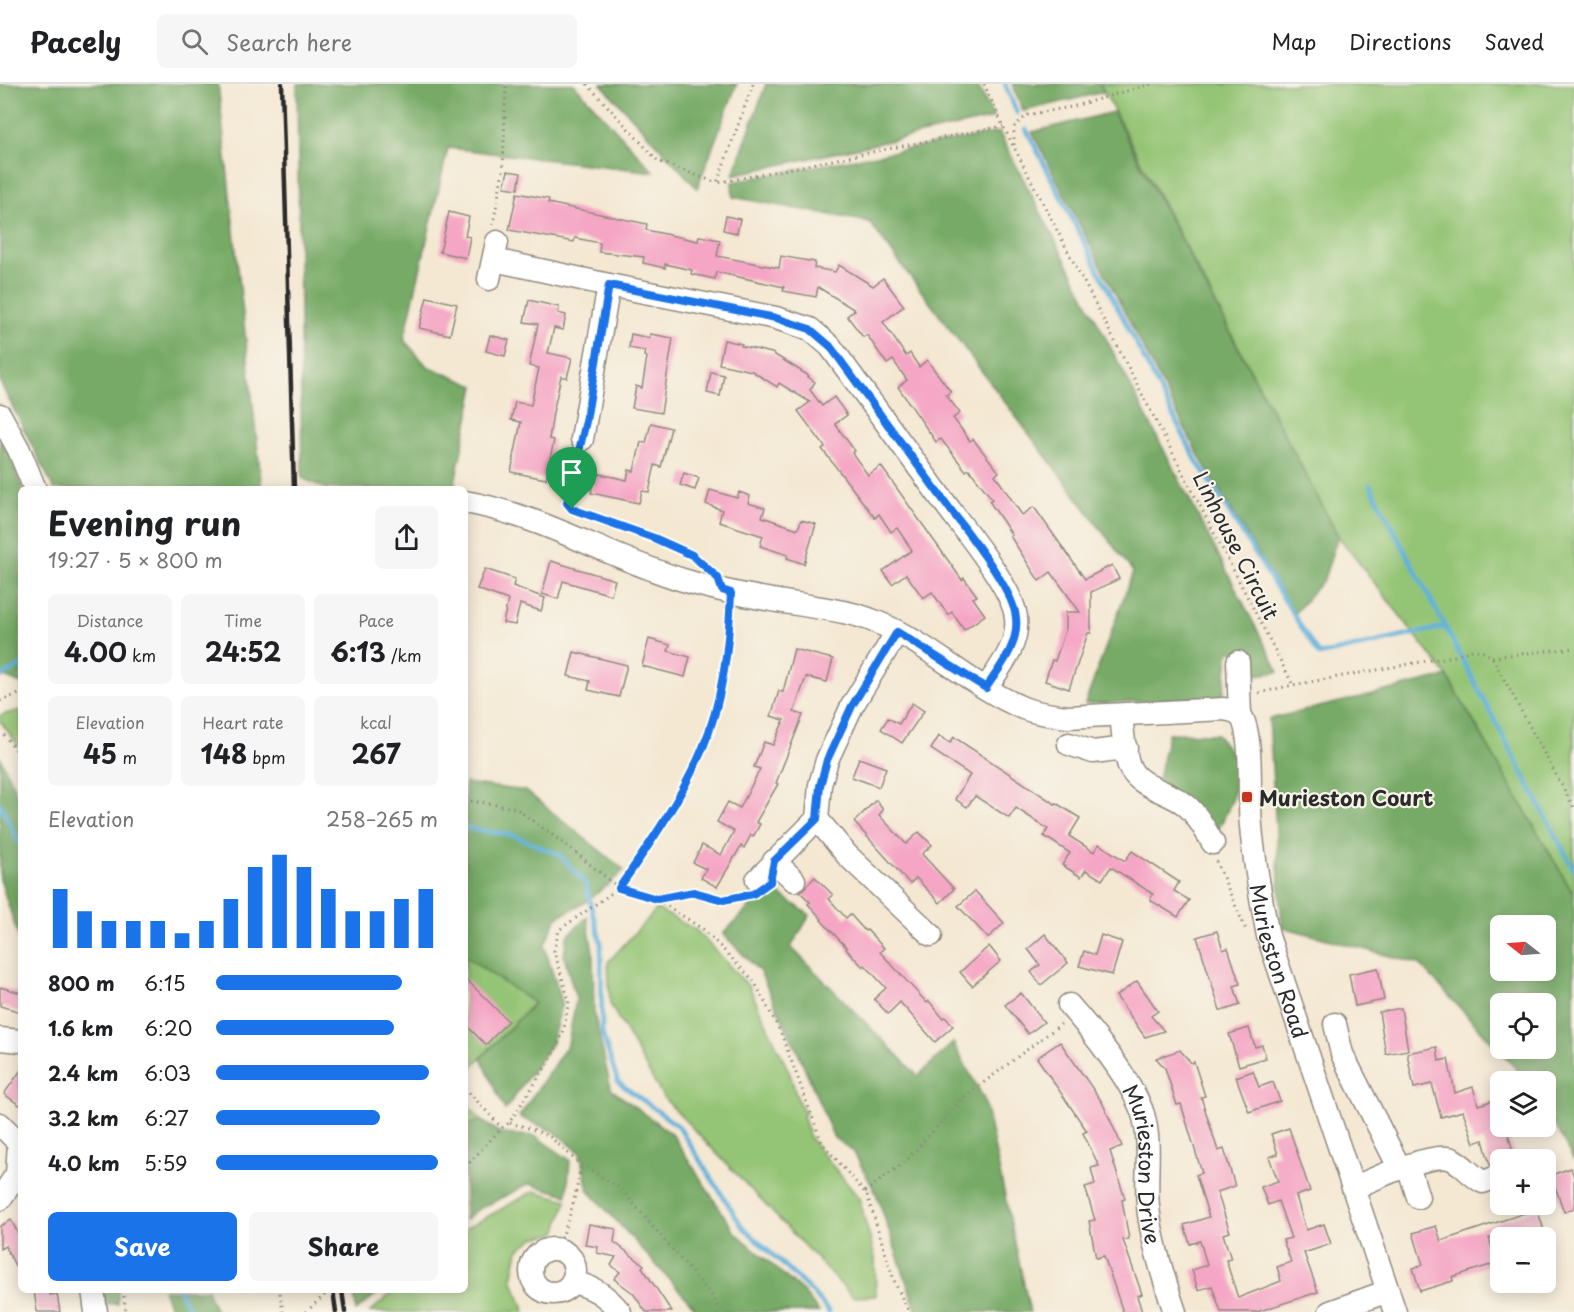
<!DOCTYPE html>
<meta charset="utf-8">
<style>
:root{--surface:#fff;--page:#f6f6f6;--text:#202124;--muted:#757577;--line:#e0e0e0;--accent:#1a73e8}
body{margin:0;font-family:"Playpen Sans",sans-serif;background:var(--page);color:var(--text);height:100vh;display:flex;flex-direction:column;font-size:22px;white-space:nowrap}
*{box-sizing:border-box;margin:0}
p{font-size:20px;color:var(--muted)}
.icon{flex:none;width:33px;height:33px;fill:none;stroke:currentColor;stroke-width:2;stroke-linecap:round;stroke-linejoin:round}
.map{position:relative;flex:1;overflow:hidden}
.details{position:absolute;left:18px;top:402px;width:450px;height:807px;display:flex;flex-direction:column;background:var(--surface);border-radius:9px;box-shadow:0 3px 15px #0003}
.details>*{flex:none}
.needle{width:39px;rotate:287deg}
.tools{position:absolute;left:1490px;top:831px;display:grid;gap:12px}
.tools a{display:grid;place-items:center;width:66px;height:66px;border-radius:9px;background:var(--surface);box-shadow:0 3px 15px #0003;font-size:30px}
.pin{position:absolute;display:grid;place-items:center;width:51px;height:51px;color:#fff;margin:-62px -26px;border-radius:50% 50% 50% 0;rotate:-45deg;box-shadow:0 0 6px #0007}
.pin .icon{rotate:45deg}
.round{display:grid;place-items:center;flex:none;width:63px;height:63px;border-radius:9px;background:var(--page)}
.head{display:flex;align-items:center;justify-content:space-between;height:102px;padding:0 30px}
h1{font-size:33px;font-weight:700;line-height:45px}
.stats{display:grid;grid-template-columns:repeat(3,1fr);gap:9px;height:102px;padding:6px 30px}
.stats div{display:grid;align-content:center;border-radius:9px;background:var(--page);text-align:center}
.stats b{font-size:26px;font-weight:700}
.stats small{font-size:16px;font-weight:400}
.stats p{font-size:16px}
.chart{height:168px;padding:12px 30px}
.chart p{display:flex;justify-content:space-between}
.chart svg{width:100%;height:108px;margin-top:6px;stroke:var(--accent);stroke-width:6}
.primary-button{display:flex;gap:12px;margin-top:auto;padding:12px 30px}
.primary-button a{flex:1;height:69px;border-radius:9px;background:var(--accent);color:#fff;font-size:24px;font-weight:700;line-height:69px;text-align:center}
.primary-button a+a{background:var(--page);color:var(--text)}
ul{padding:0 30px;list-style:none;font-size:20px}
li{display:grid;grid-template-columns:96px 72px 1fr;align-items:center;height:45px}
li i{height:15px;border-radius:8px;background:var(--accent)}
header{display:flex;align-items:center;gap:36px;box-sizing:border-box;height:84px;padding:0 30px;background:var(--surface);border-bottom:2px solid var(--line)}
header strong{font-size:28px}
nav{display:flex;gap:33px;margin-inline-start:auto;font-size:21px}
.search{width:420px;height:54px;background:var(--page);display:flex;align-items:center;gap:15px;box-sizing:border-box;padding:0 21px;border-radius:9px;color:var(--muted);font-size:22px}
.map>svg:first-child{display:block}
</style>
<header>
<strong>Pacely</strong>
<div class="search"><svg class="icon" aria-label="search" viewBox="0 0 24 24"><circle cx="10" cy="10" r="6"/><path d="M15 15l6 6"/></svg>Search here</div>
<nav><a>Map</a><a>Directions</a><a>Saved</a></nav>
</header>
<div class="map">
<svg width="1574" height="1228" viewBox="0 0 1574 1228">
<rect width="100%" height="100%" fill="#f7f3e8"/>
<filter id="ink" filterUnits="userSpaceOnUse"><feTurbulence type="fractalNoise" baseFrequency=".0167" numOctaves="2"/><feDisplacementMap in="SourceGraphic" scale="12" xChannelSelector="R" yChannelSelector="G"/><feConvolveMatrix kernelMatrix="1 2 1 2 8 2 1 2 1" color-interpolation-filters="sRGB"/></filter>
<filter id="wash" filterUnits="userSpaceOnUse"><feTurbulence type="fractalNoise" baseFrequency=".008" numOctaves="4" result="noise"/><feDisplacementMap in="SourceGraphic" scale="24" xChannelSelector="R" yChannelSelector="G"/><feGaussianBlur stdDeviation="1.35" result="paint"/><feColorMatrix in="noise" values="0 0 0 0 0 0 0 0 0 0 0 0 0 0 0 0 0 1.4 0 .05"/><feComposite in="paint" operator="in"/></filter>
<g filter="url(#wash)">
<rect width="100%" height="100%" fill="#f4e8d3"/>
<!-- green -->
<g fill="#94c474" stroke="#607850" stroke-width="1.5">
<polygon points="1100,0 1574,0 1574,811 1447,592 1338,452"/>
<polygon points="21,626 21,665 0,637 0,631"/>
<polygon points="657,825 696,846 749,903 790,990 799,1019 806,1029 803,1031 810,1054 859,1114 875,1173 876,1212 853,1213 663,1013 610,920 608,878"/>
<polygon points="465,872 534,919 465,990"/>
<polygon points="465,1019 482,1037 465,1041"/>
<polygon points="534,1107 567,1116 556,1149 534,1154 518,1166 512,1195 525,1228 370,1228 395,1206 465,1206 465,1145"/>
</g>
<!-- forest -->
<g fill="#7a6" stroke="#516a48" stroke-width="1.5" fill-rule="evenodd">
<polygon points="0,0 218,0 262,405 54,405 0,298"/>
<polygon points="297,0 574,0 654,88 448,64 404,256 427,282 475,302 454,403 326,405 302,394"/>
<polygon points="601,0 737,0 697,104"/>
<polygon points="766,0 977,0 994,34 733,91"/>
<polygon points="1012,0 1100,0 1104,8 1023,27"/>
<polygon points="1113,28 1338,452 1324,495 1294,530 1200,374 1032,48"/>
<polygon points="999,48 1279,588 1256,591 1254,575 1229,566 1223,613 1085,620 1133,488 869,138 733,113 732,98"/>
<polygon points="0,356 9,371 23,405 21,405 21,600 0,591"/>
<path d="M1447,592L1574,811V1077L1545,1024V998L1528,997L1419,880L1282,843L1269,635ZM1500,842H1545V886H1500ZM1500,920H1545V964H1500Z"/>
<polygon points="1168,649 1217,650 1236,677 1233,714 1218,747 1158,696"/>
<polygon points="0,673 21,719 21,861 0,795"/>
<polygon points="465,699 526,707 624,786 608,801 584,819 557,833 544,862 562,918 552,959 505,1026 481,974 534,919 465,872"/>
<polygon points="769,803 810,831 791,863 918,992 953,959 984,1015 1030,1228 917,1228 876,1109 853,1067 834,1054 801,975 760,888 723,850"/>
<polygon points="587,833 593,868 594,928 611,1005 672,1050 734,1147 804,1209 819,1228 699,1228 588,1106 580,1069 555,1048 519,1033 568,960 576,915 564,872 567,852"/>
<polygon points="482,1037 502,1050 535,1052 570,1076 567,1111 529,1100 477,1126 465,1136 465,1041"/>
<polygon points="102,1206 118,1206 118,1220 102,1219"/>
<polygon points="163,1206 207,1206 216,1228 172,1228"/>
<polygon points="354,1206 381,1206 356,1227"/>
</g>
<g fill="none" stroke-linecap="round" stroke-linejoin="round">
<!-- stream -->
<g stroke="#60b1db" stroke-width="4.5">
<polyline points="1005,0 1017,29"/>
<polyline points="1026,45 1196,376 1319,571 1445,543"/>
<polyline points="1370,401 1574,786"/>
<polyline points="0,593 21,582"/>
<polyline points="0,720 21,763"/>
<polyline points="465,744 512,751 560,771 585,799 601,859 602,949 618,998 678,1042 742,1142 813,1209 829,1228"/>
<polyline points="179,1206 191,1228"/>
</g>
</g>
<g id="blocks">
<!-- building -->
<g fill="#f5a6c5">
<polygon points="508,87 521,89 518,105 504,103"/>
<polygon points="517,109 549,115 548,119 647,140 646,146 698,157 699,152 720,156 717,172 779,184 781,172 815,178 814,184 835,188 839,181 873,202 883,194 904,222 883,238 906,272 910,269 919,283 927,276 951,308 946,311 960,329 953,334 970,357 973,355 999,388 995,391 1022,431 1034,423 1085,495 1112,481 1119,495 1091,508 1091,549 1088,549 1069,605 1045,597 1052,576 1055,577 1066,544 1066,528 1080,528 1051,488 1039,497 1010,452 1012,451 989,417 992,415 969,385 966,387 941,355 936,358 898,303 907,296 893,276 887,280 867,251 863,253 847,232 855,226 818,203 816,213 783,207 784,203 716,188 715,195 691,190 692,186 665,180 665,184 643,179 644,173 599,168 600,159 575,154 574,158 509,146"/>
<polygon points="449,128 469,133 465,152 470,153 466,174 440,168"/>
<polygon points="726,132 740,135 737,149 723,146"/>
<polygon points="427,213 457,220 450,251 419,244"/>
<polygon points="529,216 559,223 558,229 566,231 563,246 554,244 548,269 572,274 567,294 561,292 553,329 549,355 554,356 546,395 511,388 521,338 511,336 515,318 531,321 539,284 529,282 538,240 524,238"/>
<polygon points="631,250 650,254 650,250 673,254 661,329 632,324 636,302 642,304 647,273 644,272 645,267 629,264"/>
<polygon points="490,251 509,256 505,272 486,267"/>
<polygon points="724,256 742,260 741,262 772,269 809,292 808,293 815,298 810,306 822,322 834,313 847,331 835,340 855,367 852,369 868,391 881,382 962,496 964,494 977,512 973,514 985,531 964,546 952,528 948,531 932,508 923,514 906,490 892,500 883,487 912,466 897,444 891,448 879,430 875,434 822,365 825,363 798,327 810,318 779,299 777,303 752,287 719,280"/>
<polygon points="711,288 724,291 720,312 707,309"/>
<polygon points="651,339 671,344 661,383 655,381 649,408 642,407 639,419 591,409 595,389 627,396 629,386 634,387 641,358 646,359"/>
<polygon points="684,389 699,394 695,406 680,401"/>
<polygon points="710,406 737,414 739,408 750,412 748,419 765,424 762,433 798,445 801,436 816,440 804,480 787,474 788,471 760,462 763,452 719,438 722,426 706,420"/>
<polygon points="551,477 615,496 611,511 563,497 558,515 542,510"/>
<polygon points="485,485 515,495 513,502 545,514 541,527 520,520 515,541 503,539 508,516 477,505"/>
<polygon points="649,555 670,561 668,567 690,573 685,593 642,582"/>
<polygon points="794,565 833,575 827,598 806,593 794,628 803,631 776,699 778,700 756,738 760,740 753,753 751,751 744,764 741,762 717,803 701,794 706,785 693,779 702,761 721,771 734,747 717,738 728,718 740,724 760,685 754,683 764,658 773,661 784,636 771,632 779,607 783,608"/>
<polygon points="574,568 627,581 619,613 588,606 590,597 568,592"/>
<polygon points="912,619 924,627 902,659 881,645 888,634 899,640"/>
<polygon points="939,652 950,659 954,653 1055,720 1056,719 1080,734 1069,752 1094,768 1099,760 1125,777 1132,767 1179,798 1174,807 1189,816 1178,833 1150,816 1153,810 1111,783 1102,796 1086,786 1081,793 1062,781 1070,769 1044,752 1048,745 1016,724 1009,734 975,712 967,723 955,715 970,691 931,665"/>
<polygon points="859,674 886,684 879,703 852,693"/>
<polygon points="876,716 883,726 879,731 906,760 919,748 932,761 922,770 954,805 940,819 916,794 910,800 854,738"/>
<polygon points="815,793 833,811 829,815 846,834 850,830 865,847 867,846 884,864 880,868 927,919 929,917 943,934 945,933 953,942 935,958 900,918 888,930 874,915 886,904 865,881 863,883 846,865 847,864 821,836 822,835 808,820 810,818 800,808"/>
<polygon points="975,807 1004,839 988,854 958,822"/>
<polygon points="1217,847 1223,866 1228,864 1240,900 1234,902 1240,921 1225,926 1220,926 1197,853"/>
<polygon points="1045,850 1068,879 1041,901 1031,888 1040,881 1028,865"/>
<polygon points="1101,851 1122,858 1112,891 1079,882 1084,867 1095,871"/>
<polygon points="989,862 1001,877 972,902 960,888"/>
<polygon points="1378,884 1384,916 1355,922 1349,890"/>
<polygon points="465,894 508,937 486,961 465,940"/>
<polygon points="1137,897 1158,927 1151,932 1164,947 1145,953 1116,912"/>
<polygon points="0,903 21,909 21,928 0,922"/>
<polygon points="1021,909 1044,938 1028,950 1005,921"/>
<polygon points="1401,924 1408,966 1386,970 1379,928"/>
<polygon points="1249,944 1255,963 1262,961 1266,974 1239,982 1229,950"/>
<polygon points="1060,958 1102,1018 1122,1062 1110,1067 1125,1115 1122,1116 1129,1155 1123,1156 1142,1210 1137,1212 1142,1228 1123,1228 1104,1172 1096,1174 1089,1137 1095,1136 1085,1103 1095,1100 1091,1084 1099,1082 1083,1049 1087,1047 1037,974"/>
<polygon points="1437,963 1439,977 1448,975 1455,1009 1473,1003 1478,1021 1495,1016 1500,1035 1500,1042 1506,1042 1515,1076 1500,1076 1500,1079 1490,1081 1483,1056 1474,1059 1463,1027 1441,1033 1432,1000 1414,1004 1407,969"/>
<polygon points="1180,966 1191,979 1194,978 1205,1012 1201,1013 1218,1067 1224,1065 1235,1102 1217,1108 1230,1148 1223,1150 1231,1175 1226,1176 1238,1214 1281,1197 1277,1183 1291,1178 1283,1156 1291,1154 1278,1117 1268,1121 1261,1103 1278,1097 1269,1073 1278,1070 1271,1050 1289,1044 1310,1107 1296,1112 1306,1146 1324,1140 1331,1160 1304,1169 1318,1208 1257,1228 1221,1228 1212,1202 1198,1206 1192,1186 1207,1181 1200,1157 1190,1160 1184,1141 1209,1133 1196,1091 1202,1089 1181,1020 1177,1021 1165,984 1156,974"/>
<polygon points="21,986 21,1022 4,1010"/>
<polygon points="1253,987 1259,1003 1273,998 1280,1017 1249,1028 1236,993"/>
<polygon points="1571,1084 1574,1093 1574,1124 1564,1128 1551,1091"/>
<polygon points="1537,1125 1545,1149 1531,1154 1489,1154 1497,1179 1452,1193 1453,1197 1420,1207 1413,1184 1423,1181 1413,1149 1436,1142 1441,1157"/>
<polygon points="11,1136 21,1155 21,1193 5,1162 0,1165 0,1142"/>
<polygon points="589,1140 616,1145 614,1158 644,1181 642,1183 672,1228 646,1228 633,1209 614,1195 620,1188 611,1181 616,1173 597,1169 598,1163 585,1161"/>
<polygon points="34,1206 50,1206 50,1211 57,1210 60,1228 37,1228"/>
</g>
</g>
</g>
<g filter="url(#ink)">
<use href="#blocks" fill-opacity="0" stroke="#908a7f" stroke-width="1.5"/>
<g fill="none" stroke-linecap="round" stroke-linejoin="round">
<defs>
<g id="minor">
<polyline points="494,176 609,201"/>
<polyline points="489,195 497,158"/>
<polyline points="0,331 19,366 35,405"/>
<path d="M582,355L609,201L776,234L810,245L830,262C868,314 906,366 944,418C963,444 1014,505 1016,534C1019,561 1000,583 986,604"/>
<path id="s1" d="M465,418C544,432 607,473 683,496C722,508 763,515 803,521C827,525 852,528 874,537C928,558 970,602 1023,624C1038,630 1053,631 1068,633L1224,625C1230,626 1237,627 1241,632C1254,652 1248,716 1251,742C1254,779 1261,815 1268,852L1395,1228"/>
<polyline points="897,548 852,622 827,676 820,701 817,735 847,771 931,851"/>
<polyline points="1238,578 1240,631"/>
<path d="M1121,631C1123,646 1124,674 1131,686C1142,704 1170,708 1186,721C1198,731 1205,746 1213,759"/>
<polyline points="1069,660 1093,668 1126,664"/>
<polyline points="774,777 794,796"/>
<polyline points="757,796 817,735"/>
<path id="s2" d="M1069,921C1092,947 1132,997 1143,1030C1152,1060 1145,1092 1148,1122C1151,1156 1164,1196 1175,1228"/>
<polyline points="1335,940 1342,970 1400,1085"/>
<polyline points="0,955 21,957"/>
<polyline points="0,1040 19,1059 17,1090 0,1115"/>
<polyline points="1408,1082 1418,1113"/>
<path d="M1354,1104C1373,1095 1433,1067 1452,1075C1464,1081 1471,1092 1483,1098L1500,1092"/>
<circle cx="553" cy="1187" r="22"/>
<path d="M572,1198C594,1203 606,1211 620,1228"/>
<polyline points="93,1206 96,1228"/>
<polyline points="1330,1228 1388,1207"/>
</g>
</defs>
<!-- minor casing -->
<use href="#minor" stroke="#908a7f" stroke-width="25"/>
<!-- path -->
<g stroke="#908a7f" stroke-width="3" stroke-dasharray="1.5 4.5" stroke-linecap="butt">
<polyline points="587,0 658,77 717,99"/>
<polyline points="753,0 717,99 1003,42"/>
<polyline points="984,0 1003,42 1293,601"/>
<polyline points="1014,61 1014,43 1027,31 1071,23 1151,0"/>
<polyline points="493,141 503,86 506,0"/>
<path d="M578,372L567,419L572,425C615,441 668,452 704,482"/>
<polyline points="1492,573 1574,564"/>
<path d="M1259,609L1293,601L1454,572C1472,566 1475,562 1492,573L1574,724"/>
<polyline points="0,617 21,609"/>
<polyline points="0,646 21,672"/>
<polyline points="465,716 515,724 565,760 619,804 657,815 704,846 754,897 781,949 822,1059 867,1111 895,1199 909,1228"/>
<polyline points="1216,777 1247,848"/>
<polyline points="658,815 694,808 723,816 746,812"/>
<polyline points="465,1004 502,1044"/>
<polyline points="510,1039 532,1045 550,1053 581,1081 619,1103 714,1214 719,1228"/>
<polyline points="465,1083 502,1044 509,1039 550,976 563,949 569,917 554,867 559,846 619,804 660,746 702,665 721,603 730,525"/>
<polyline points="865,1108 907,1076 962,1015 1061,940"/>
<path d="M556,1165C570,1138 576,1110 581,1081"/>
<polyline points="123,1206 126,1228"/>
<polyline points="280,1209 283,1228"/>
<polyline points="306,1228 330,1206"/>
</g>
<!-- minor -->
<use href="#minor" stroke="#fff" stroke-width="22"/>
<!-- rail -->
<g stroke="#2b2b2b" stroke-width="4.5">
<polyline points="282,0 294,405"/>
<polyline points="333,1206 336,1228"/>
<polyline points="342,1206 345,1228"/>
</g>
</g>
</g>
<g fill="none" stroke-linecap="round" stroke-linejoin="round" filter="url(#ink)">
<defs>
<path id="route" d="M609,201L776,234L810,245L830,262C867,313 905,364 942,414C961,441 1014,504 1016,534C1019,561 1000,583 986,604L897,548L852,622L827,676L820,702L817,735L774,777L770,798L753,810L723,816L694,808L657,815L619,804C650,760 681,715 702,666C723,617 729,561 731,509L722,506L718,494L692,471L654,454L572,425L567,419L586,337Z"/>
</defs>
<!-- route casing -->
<use href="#route" stroke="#fff" stroke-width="12"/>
<!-- route -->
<use href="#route" stroke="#1a73e8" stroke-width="8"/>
</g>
<!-- markers -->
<rect fill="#c8321e" stroke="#f7f3e8" stroke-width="2" x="1241" y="707" width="12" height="12" rx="3"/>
<g text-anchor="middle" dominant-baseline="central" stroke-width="4.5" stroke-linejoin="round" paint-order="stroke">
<!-- street labels -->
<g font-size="21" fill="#2b2b2b" stroke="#f7f3e8">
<text transform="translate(1237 461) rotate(63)">Linhouse Circuit</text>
<text stroke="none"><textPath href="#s1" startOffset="1071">Murieston Road</textPath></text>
<text stroke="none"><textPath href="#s2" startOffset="182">Murieston Drive</textPath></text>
</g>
<!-- poi labels -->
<g font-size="21" font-weight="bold" fill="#2b2b2b" stroke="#f7f3e8" text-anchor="start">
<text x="1259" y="713">Murieston Court</text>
</g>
</g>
</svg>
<div class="tools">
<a><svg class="needle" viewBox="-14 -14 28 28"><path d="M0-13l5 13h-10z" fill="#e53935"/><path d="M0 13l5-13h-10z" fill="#757577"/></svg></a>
<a><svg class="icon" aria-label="locate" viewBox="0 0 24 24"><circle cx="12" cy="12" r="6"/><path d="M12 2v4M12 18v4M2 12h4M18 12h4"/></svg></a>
<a><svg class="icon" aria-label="layers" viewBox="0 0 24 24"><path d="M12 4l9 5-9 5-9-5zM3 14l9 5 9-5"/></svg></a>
<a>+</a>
<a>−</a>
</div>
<div class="pin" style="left:572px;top:425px;background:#1e9e55"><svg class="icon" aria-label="arrive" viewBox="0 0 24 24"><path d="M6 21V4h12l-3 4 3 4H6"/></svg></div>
<section class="details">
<div class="head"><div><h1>Evening run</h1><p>19:27 · 5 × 800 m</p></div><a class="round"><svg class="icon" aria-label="share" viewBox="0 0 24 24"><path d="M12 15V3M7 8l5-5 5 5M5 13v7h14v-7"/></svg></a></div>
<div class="stats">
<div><p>Distance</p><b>4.00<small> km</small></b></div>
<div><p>Time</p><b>24:52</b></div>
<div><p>Pace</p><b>6:13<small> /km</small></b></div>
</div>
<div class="stats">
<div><p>Elevation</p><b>45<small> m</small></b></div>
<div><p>Heart rate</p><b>148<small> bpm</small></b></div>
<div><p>kcal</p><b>267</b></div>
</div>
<div class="chart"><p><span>Elevation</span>258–265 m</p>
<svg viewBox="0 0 160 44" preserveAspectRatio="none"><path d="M5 44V20M15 44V29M25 44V33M35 44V33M45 44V33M55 44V38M65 44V33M75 44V24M85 44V11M95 44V6M105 44V11M115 44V20M125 44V29M135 44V29M145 44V24M155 44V20"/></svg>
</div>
<ul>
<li><b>800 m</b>6:15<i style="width:84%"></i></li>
<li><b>1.6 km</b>6:20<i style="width:80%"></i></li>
<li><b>2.4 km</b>6:03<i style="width:96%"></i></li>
<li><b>3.2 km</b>6:27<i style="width:74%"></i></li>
<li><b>4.0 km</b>5:59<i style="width:100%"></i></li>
</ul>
<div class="primary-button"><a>Save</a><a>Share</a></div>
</section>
</div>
